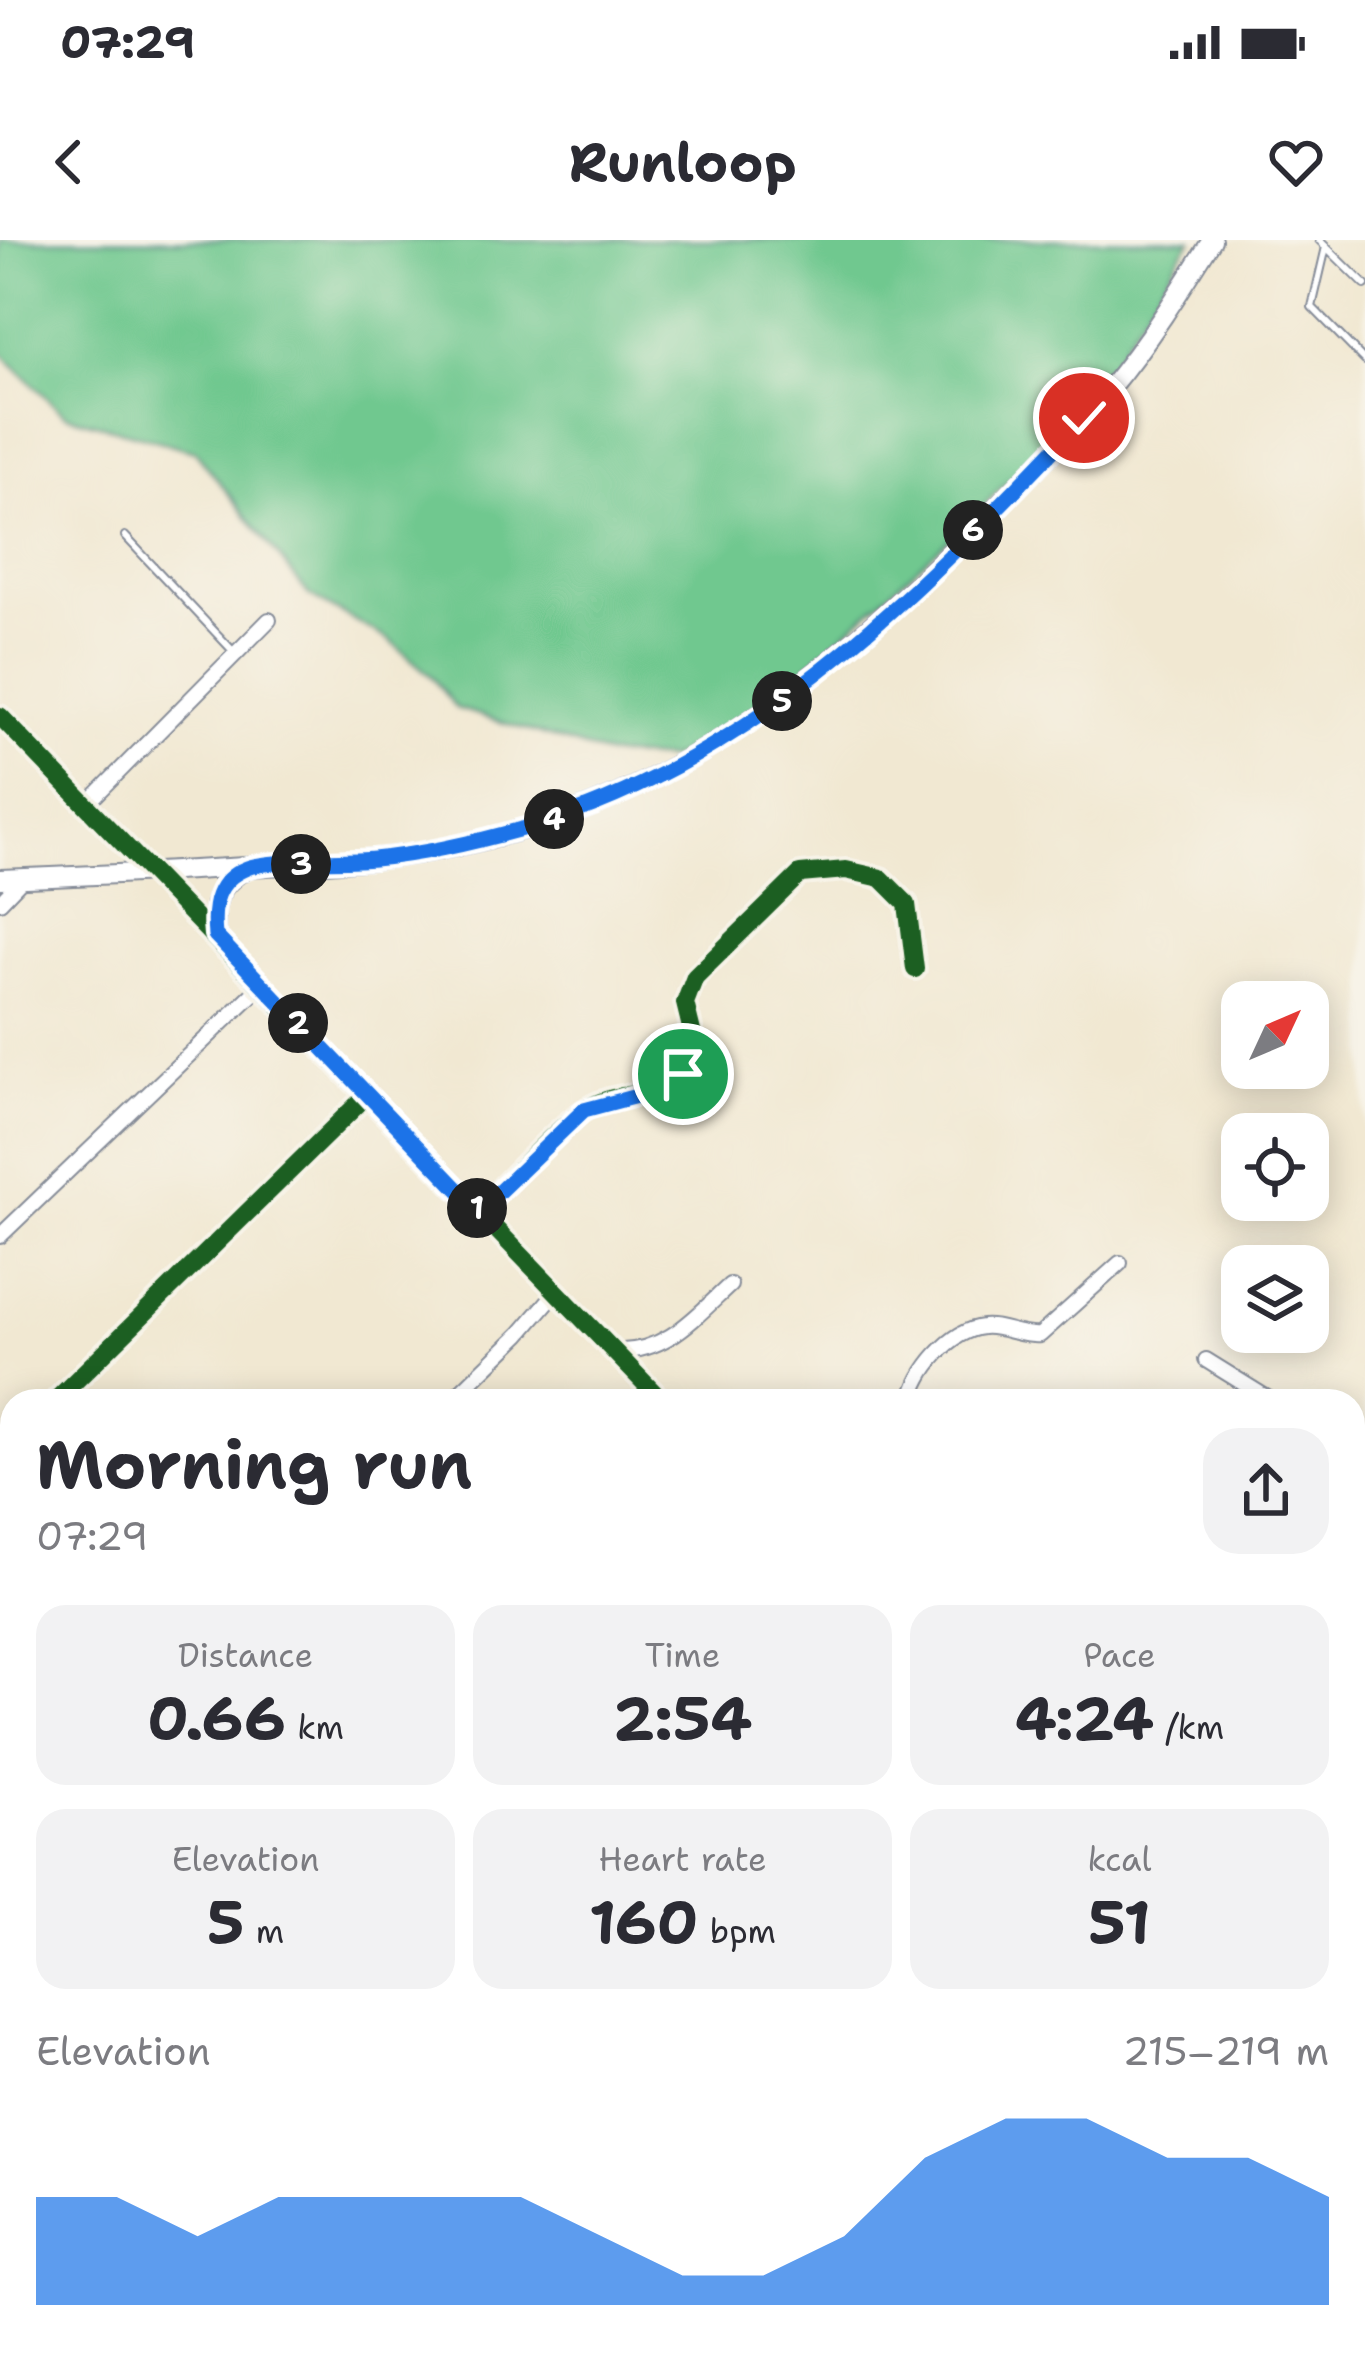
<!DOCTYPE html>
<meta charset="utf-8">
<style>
:root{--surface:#fff;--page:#f2f2f3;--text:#2b2b33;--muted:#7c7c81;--accent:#1a73e8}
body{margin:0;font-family:"Shantell Sans",sans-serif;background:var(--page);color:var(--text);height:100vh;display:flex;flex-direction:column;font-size:45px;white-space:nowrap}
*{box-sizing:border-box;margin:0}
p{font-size:39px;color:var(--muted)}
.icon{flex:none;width:66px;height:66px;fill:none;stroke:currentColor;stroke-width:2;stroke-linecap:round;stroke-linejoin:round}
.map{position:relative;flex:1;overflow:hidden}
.side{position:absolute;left:0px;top:1149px;width:1365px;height:975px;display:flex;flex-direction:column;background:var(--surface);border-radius:36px 36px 0 0;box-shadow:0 6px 30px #0003}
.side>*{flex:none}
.needle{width:78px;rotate:46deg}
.fabs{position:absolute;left:1221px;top:741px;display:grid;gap:24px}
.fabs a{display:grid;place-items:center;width:108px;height:108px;border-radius:24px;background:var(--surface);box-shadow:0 6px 30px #0003;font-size:60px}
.pin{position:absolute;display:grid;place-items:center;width:102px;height:102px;color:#fff;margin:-51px;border:6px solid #fff;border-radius:50%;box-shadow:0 3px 12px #0007}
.km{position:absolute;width:60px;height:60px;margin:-30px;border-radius:50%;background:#222;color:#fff;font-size:33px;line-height:60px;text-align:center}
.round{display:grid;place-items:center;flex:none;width:126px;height:126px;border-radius:36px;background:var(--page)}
.head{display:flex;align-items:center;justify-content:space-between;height:204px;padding:0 36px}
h1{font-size:66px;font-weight:700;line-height:90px}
.figures{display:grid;grid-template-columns:repeat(3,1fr);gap:18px;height:204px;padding:12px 36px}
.figures div{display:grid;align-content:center;border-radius:30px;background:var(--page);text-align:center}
.figures b{font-size:60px;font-weight:700}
.figures small{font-size:33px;font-weight:400}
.figures p{font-size:33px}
.chart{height:336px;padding:24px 36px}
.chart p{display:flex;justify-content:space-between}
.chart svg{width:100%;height:216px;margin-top:12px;fill:var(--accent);opacity:.7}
.status{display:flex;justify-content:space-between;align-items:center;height:84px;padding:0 60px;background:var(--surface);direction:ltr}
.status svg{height:33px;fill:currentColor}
header{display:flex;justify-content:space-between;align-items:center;height:156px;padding:0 36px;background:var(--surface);font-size:54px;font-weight:700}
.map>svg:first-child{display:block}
</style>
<div class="status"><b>07:29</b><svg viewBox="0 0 49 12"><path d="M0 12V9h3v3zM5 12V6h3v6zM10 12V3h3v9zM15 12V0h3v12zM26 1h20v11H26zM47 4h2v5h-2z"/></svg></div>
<header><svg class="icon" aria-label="back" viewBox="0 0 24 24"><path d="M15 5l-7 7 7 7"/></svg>Runloop<svg class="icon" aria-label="heart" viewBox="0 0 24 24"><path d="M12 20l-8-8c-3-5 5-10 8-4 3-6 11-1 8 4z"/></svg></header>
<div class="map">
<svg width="1365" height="2122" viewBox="0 0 1365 2122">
<rect width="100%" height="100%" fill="#f7f3e8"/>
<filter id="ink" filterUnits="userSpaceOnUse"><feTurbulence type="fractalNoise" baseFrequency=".00833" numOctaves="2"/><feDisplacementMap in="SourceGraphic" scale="24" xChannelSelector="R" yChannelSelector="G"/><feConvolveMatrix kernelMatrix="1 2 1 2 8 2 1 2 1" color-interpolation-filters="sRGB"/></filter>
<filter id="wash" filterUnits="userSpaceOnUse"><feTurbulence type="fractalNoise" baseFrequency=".004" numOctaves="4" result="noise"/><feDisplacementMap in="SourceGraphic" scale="48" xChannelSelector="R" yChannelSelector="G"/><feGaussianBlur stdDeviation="2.7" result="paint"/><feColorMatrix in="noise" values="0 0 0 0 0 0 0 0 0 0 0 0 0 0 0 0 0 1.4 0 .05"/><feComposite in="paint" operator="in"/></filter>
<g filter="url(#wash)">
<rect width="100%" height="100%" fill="#f1e8d2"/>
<!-- green -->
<g fill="#6fc88f" stroke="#457c76" stroke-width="3">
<polygon points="0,0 1191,0 1089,157 971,279 777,454 670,519 607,515 456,468 431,436 389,400 309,355 195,211 65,175 0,112"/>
<polygon points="1353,1495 1365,1513 1365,1614 1353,1629"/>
</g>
</g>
<g filter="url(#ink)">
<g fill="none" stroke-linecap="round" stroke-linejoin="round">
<defs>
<g id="lane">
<polyline points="1319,0 1365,45"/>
<polyline points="1326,7 1312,67 1365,121"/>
<polyline points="125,296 233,411"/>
</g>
<g id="street">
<polyline points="0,476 662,1161"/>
<polyline points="87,564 269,380"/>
<polyline points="0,662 23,638"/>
<path d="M479,971C506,945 558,885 588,868C635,841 661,872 697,812L685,763L695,737L800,634L846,630L881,638L907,664L915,729"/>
<polyline points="0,996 262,745"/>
<path d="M614,1111C665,1114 694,1078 730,1045"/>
<polyline points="1206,1120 1272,1161"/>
<polyline points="55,1161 366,856"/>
<polyline points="451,1161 520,1094 556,1052"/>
<path d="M912,1161C916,1132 951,1090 983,1087C1002,1085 1019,1097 1040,1095L1120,1023"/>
<polyline points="0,1215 12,1228"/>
<polyline points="1353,1241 1365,1253"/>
<polyline points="0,1332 12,1320"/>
<polyline points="0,1665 12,1653"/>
<polyline points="1039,2112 1049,2122"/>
</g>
<g id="secondary">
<path d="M0,639C82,636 163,632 245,627C311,624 378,622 443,609C666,566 815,447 971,292C1018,246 1066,200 1109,149C1148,102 1180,51 1212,0"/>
<path d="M215,695C212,662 217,647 245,629"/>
</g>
</defs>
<!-- lane casing -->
<use href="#lane" stroke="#868c98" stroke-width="10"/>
<!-- street casing -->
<use href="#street" stroke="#868c98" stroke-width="18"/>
<!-- secondary casing -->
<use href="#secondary" stroke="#868c98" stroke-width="22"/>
<!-- lane -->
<use href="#lane" stroke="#fff" stroke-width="6"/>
<!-- street -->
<use href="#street" stroke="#fff" stroke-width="14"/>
<!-- secondary -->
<use href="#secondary" stroke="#fff" stroke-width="18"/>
<defs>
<g id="cycleway">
<polyline points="0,476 662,1161"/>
<path d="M479,971C506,945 558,885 588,868C635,841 661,872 697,812L685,763L695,737L800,634L846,630L881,638L907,664L915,729"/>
<polyline points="55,1161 366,856"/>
</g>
</defs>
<!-- cycleway casing -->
<use href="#cycleway" stroke="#f7f3e8" stroke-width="26"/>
<!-- cycleway -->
<use href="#cycleway" stroke="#1b5e20" stroke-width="18"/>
</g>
</g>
<g fill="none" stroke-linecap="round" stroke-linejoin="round" filter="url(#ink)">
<defs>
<path id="route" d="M683,834L667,848L584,870L479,971L215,695C212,666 216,640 247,628C269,619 345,622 374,619C435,613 494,598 552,580C770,509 930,340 1084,178"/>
</defs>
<!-- route casing -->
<use href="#route" stroke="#fff" stroke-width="24"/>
<!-- route -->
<use href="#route" stroke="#1a73e8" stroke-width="15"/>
</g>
</svg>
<div class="fabs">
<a><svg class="needle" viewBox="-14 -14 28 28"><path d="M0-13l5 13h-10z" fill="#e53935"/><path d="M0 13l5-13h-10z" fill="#7c7c81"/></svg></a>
<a><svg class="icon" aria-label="locate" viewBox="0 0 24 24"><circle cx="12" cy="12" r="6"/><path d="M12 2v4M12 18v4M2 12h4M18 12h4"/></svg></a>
<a><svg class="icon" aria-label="layers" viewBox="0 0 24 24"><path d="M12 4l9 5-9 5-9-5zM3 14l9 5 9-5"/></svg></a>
</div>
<div class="pin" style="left:683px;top:834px;background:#1e9e55"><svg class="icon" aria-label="arrive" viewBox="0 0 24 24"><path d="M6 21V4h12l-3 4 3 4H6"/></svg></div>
<div class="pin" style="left:1084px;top:178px;background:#d93025"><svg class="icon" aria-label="check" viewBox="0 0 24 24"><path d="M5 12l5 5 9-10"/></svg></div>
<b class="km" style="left:477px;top:968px">1</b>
<b class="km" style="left:298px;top:783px">2</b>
<b class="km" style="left:301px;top:624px">3</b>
<b class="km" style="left:554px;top:579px">4</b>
<b class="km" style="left:782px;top:461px">5</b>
<b class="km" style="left:973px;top:290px">6</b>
<section class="side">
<div class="head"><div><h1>Morning run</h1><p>07:29</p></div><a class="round"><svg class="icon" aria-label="share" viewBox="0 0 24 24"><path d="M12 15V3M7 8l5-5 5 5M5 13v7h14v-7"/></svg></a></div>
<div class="figures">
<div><p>Distance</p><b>0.66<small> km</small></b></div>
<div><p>Time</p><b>2:54</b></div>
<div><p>Pace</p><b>4:24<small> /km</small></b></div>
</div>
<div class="figures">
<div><p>Elevation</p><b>5<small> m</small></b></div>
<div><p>Heart rate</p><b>160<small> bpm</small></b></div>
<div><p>kcal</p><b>51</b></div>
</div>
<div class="chart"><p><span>Elevation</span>215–219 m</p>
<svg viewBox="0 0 160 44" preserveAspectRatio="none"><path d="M0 44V22L10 22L20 30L30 22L40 22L50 22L60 22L70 30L80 38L90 38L100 30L110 14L120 6L130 6L140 14L150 14L160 22V44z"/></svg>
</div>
</section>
</div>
